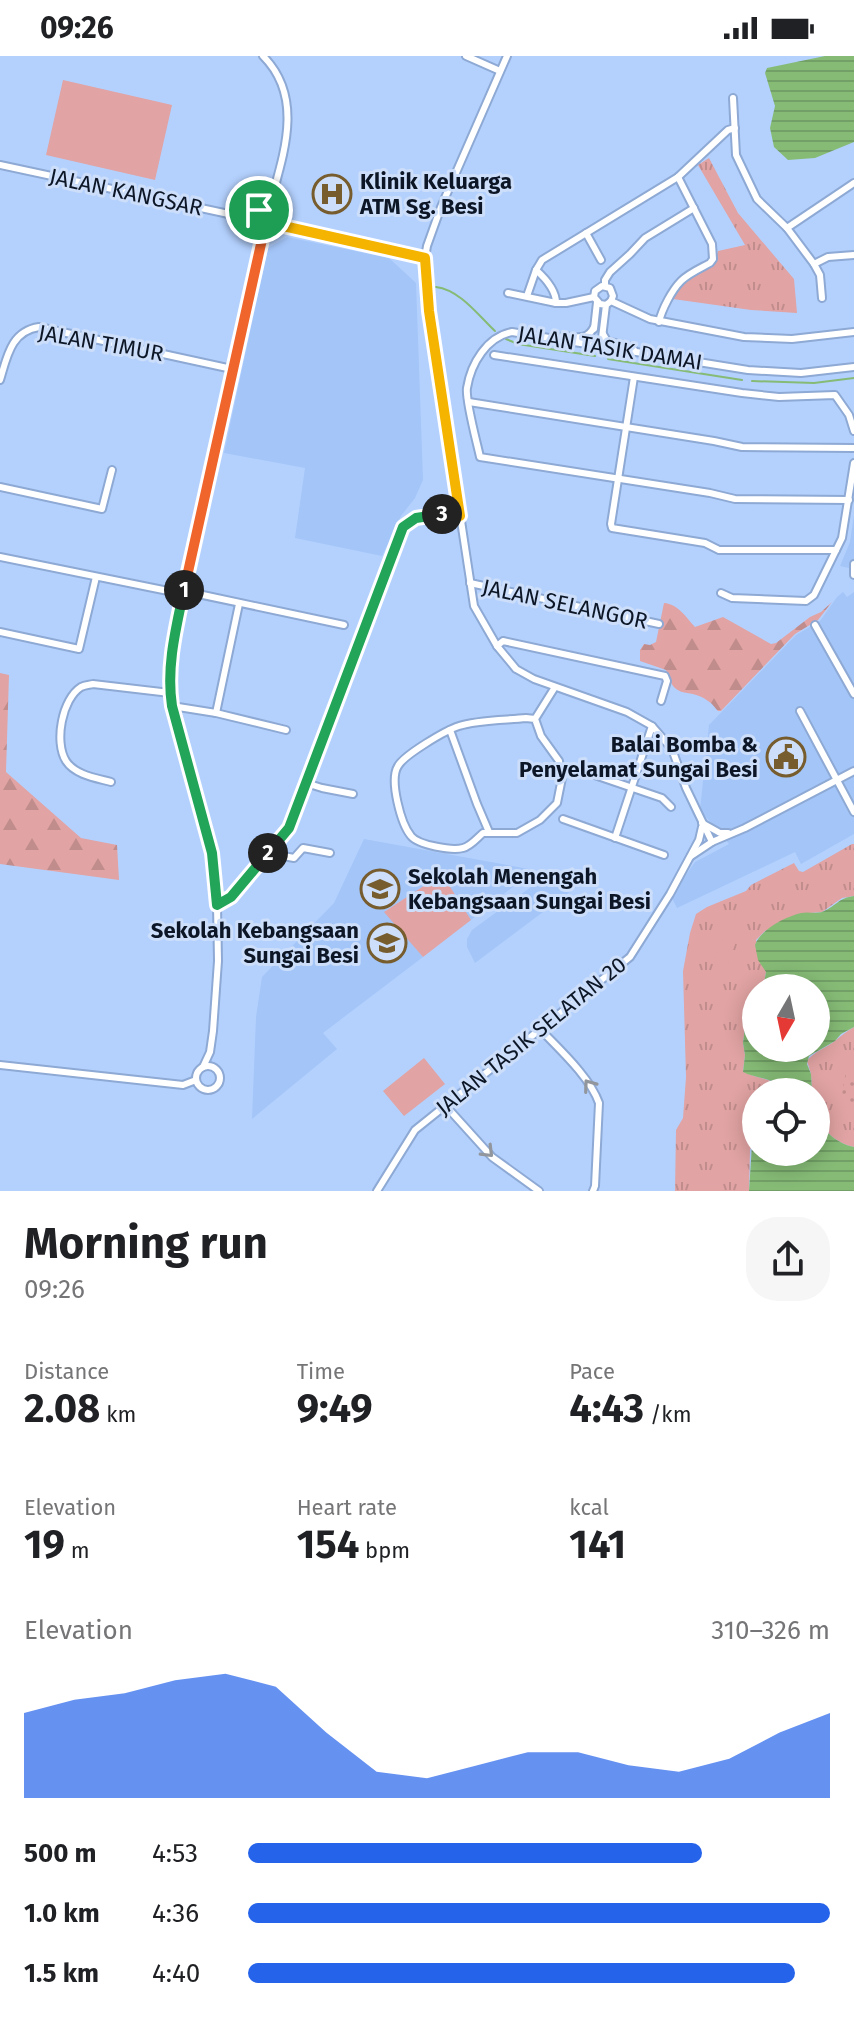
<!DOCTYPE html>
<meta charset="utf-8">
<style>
:root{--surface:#fff;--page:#f6f6f6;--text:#202124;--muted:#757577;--accent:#2563eb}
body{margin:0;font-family:"Fira Sans",sans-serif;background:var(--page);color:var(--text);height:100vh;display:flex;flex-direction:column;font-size:30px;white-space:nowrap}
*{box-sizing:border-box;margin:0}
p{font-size:26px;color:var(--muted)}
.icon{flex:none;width:44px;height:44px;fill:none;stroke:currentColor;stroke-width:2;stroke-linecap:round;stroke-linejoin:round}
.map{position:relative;height:1135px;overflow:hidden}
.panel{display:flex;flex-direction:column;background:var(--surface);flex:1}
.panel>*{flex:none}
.needle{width:52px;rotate:189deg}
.tools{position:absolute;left:742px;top:918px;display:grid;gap:16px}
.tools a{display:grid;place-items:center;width:88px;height:88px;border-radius:50%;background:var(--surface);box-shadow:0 4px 20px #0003;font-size:40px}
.pin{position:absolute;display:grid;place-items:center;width:68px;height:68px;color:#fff;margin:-34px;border:4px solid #fff;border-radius:50%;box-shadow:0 2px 8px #0007}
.km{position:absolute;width:40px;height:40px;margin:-20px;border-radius:50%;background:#222;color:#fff;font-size:22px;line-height:40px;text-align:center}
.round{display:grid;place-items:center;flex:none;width:84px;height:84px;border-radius:32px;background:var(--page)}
.headline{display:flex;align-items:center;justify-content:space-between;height:136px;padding:0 24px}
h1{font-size:44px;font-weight:700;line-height:60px}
.stats{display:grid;grid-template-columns:repeat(3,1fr);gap:12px;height:136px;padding:8px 24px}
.stats div{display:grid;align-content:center}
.stats b{font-size:40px;font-weight:700}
.stats small{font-size:22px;font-weight:400}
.stats p{font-size:22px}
.chart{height:224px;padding:16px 24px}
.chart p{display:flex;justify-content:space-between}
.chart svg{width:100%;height:144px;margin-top:8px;fill:var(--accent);opacity:.7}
ul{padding:0 24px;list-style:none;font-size:26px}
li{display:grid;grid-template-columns:128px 96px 1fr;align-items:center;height:60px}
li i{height:20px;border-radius:10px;background:var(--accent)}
.status{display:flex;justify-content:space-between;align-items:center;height:56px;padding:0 40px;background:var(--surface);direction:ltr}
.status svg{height:22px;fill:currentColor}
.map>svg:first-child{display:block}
</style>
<div class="status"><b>09:26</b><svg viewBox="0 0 49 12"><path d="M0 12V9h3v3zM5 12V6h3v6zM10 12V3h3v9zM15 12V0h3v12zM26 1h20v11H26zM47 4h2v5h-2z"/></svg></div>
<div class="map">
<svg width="854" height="1135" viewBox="0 0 854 1135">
<defs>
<pattern id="grass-tufts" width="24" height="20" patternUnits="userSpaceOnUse" patternTransform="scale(2)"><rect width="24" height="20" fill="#e1a3a3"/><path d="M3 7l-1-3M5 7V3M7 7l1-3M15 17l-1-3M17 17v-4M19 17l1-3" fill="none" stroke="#c08c8c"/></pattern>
<pattern id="forest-firs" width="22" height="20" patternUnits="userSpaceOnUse" patternTransform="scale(2)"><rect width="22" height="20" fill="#e1a3a3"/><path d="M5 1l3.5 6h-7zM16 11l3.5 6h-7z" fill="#c08c8c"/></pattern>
<pattern id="garden-dots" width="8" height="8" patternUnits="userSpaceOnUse" patternTransform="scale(2)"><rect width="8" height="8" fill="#e1a3a3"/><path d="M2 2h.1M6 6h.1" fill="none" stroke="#c08c8c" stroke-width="1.8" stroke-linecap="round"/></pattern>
<pattern id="water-rules" width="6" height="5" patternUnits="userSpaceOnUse" patternTransform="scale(2)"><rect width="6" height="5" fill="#86bb76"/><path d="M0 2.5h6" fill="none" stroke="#72a066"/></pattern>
</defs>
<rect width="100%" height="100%" fill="#b4d1fe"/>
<!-- built -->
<g fill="#a4c5f8">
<polygon points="287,181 389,202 416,227 423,424 415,442 401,460 382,500 295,482 305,412 224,397 268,192"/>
<polygon points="854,459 854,523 849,512 840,510 850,486"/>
<polygon points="843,536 847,541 854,536 854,778 801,808 795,796 677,852 671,840 695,806 729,788 700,754 709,669 796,579 820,565 837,541"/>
<polygon points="364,783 534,814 471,864 442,819 385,855 423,901 323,977 337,993 252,1063 256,961 262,921 334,847"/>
<polygon points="550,822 560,822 583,826 475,907 467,891 467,883 472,874 531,831 541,824"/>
</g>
<!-- grass -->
<g fill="url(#grass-tufts)">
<polygon points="709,102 738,157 794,223 797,257 751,254 673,243 684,226 714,208 718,195 745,189 698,109"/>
<path d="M852,788H854V840L842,842L822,856L798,858L765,875L756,884L766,916L764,927L761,932H756L754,943H750L748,947L743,987L745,999L743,1015C754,1022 768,1022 779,1029L781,1036H756V1088L752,1089L750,1094L749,1135H675L676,1074L683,1062L686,1021L683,915L690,877L696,858L707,851L746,835L751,829L794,807L799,815L803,816Z"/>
<path d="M854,971V1091C837,1088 828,1077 816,1065V1036H812L811,1018L807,1005C814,995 827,992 836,984C842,979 847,975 854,971Z"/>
</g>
<!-- forest -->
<g fill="url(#forest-firs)">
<path d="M832,546L818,564L795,578L721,655H718C715,652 712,647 708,645C689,630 675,647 666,614L640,605V594L644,588L650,589L656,586L664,547C678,548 686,561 695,571L723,561L771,588L776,587L810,561L821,556Z"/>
<polygon points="0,617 9,619 6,716 81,782 117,789 119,824 0,808"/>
</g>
<!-- garden -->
<polygon fill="url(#garden-dots)" points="846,1016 854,1018 854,1052 840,1049"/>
<!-- pitch -->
<g fill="#e1a3a3">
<polygon points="63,24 172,49 155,124 46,99"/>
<polygon points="442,818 471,864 423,901 384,856"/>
<polygon points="723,881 736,886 727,909 714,904"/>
<polygon points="424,1002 445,1028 404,1060 383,1035"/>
</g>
<!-- water -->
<g fill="url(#water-rules)">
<polygon points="825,0 854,0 854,86 815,102 788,104 774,91 770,72 775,50 765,17 767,12"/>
<path d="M854,840V971L841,978L835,985L809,1000L807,1008L811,1018L812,1036H781L779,1029C768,1021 754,1022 743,1016L745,999L743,987L748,947L750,943H754L756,939V992H816V932H761L764,927L766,916L758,904L755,889C761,873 785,861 801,857C809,855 819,859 826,854C838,848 839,842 854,840Z"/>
<path d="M816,1065C828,1077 837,1088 854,1091V1135H749L752,1089L756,1088V1096H816Z"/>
</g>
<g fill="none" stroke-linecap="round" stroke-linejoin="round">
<!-- stream -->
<g stroke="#86bb76" stroke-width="2">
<path d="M436,231C460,234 478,259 495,275"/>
<polyline points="506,283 518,288 595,300"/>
<polyline points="608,303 742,324"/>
<polyline points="752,325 814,327 854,322"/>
</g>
<defs>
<g id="minor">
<path d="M263,0C306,43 282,102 269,152"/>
<polyline points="466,0 500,15"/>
<polyline points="507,0 441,151 427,190 425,202 429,255 474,550 497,590 516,613 534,623 627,656 652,670 672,693 686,732 712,786"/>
<polyline points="733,42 736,99 757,143 787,172 814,208 820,219 822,242"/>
<polyline points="0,109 252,163"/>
<circle cx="266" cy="165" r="13"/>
<polyline points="279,169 425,202"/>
<polyline points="787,172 854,127"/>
<polyline points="586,177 601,204"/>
<polyline points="814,208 828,201 854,199"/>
<path d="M536,214C545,222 556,234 556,247"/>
<polyline points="605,230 605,224 610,216 630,198 645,182 694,152"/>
<polyline points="508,237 556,247 566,247 594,241"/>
<polyline points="527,240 536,214 542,204 678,121 728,74 735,72"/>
<polyline points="611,245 650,263 744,281 792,283 854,276"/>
<path d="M659,266C662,253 672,234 681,225C689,217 701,212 710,207L713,203L712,188L678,121"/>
<polyline points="594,273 597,246"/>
<polyline points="603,278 607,285 628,290 634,294"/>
<path d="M563,280C577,281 587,285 594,271"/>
<polyline points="601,290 606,249 611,245 613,240 610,232 602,230 595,235 594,241 600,248 606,249"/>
<polyline points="494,299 742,337 779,341 835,339 849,359 854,375"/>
<polyline points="634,321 611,468 612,472 705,487 719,494 836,494"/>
<path d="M0,324C7,301 11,275 39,271L232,313"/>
<polyline points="469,346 714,385 742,391 854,392"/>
<polyline points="0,431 102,453 112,414"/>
<path d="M849,444L735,443L710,437L480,401C477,387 465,343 467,332C471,307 487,281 512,276L748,314L801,317L854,311"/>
<polyline points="0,501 183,538"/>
<polyline points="854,508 854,519"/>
<polyline points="470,527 659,568"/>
<polyline points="184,535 344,569"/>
<polyline points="721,537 732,542 806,545 814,539 842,482 854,407"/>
<polyline points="815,569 854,638"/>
<polyline points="0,576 79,593 96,521"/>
<polyline points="497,590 503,585 665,620 667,625 661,645"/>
<polyline points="172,650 216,657 286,674"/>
<polyline points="800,655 854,756"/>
<polyline points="216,657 239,548"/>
<path d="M535,663L541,680L559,705L562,722L557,747L540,764L517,777H483C477,782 471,790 463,792C452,795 418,789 411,780C401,768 389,724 398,710C404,699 446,674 459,670C476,664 507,664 526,662L535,663L555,631"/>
<polyline points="450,674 477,748 489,776"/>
<polyline points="580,714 662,742 671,751"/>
<path d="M111,726C96,722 75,719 66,705C54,686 62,643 81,631C85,629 89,629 93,628L170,637"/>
<polyline points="306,727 322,732 353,738"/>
<polyline points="563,763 664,799"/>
<polyline points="702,767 720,777 728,777"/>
<polyline points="615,782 652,670"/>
<polyline points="268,797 294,802 303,792 330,797"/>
<polyline points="691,800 712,786 745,772 854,715"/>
<path d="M217,849L231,841L289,772L403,471C424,457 436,458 460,460"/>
<path d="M540,973C559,993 590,1021 599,1047L595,1130L593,1135"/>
<polyline points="0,1009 183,1029 196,1024"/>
<circle cx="208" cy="1022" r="12"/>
<polyline points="203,1011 210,996 213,975 218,905 217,849 212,797 172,650 170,637 172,591 263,179"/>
<polyline points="445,1049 492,1101 539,1135"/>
<polyline points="377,1135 415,1074 630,901 670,838 699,784 702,771"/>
</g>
</defs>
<!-- minor casing -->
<use href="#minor" stroke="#8da9d4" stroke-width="10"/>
<!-- minor -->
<use href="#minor" stroke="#fff" stroke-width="6"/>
</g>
<!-- one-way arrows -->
<defs><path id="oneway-chevron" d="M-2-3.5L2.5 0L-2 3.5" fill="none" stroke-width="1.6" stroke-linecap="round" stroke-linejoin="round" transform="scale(2)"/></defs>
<g stroke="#92969d">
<use href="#oneway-chevron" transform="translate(589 1029) rotate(-126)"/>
<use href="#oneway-chevron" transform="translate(488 1096) rotate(45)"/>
</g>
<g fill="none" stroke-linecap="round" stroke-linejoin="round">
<defs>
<path id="split-1" d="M184,534L263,179C255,175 254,172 252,163L259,154"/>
<path id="split-2" d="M184,534C176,572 166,611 172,650L212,797L217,849L231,841L268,797"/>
<polyline id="split-3" points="268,797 289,772 403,471 416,462 442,458"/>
<path id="split-4" d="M259,154C271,149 280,157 279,169L425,202L429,255L460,460L442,458"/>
</defs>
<!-- split-1 casing -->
<use href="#split-1" stroke="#fff" stroke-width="16"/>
<!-- split-2 casing -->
<use href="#split-2" stroke="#fff" stroke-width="16"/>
<!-- split-3 casing -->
<use href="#split-3" stroke="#fff" stroke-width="16"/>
<!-- split-4 casing -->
<use href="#split-4" stroke="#fff" stroke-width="16"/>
<!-- split-1 -->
<use href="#split-1" stroke="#f0652b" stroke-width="10"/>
<!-- split-2 -->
<use href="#split-2" stroke="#22a559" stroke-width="10"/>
<!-- split-3 -->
<use href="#split-3" stroke="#22a559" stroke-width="10"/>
<!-- split-4 -->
<use href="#split-4" stroke="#f5b400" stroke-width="10"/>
</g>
<!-- icons -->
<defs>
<symbol id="hospital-ring" viewBox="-11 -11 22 22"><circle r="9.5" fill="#ccdef9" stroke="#775c2e" stroke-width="1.5"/><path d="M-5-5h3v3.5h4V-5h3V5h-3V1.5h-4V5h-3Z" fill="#775c2e"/></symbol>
<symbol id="civic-ring" viewBox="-11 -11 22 22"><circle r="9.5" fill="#ccdef9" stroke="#775c2e" stroke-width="1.5"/><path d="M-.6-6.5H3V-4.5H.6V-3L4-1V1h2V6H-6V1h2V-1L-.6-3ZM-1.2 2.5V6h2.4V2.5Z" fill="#775c2e"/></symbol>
<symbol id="school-ring" viewBox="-11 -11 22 22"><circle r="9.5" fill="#ccdef9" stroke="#775c2e" stroke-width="1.5"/><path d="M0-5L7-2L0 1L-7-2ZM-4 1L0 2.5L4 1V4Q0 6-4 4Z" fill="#775c2e"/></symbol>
</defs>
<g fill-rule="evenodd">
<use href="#hospital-ring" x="310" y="116" width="44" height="44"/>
<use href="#civic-ring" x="764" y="679" width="44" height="44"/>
<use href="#school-ring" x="358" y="811" width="44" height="44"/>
<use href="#school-ring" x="365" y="865" width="44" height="44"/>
</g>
<g text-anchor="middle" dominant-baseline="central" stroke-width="6" stroke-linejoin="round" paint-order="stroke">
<!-- poi labels -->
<g font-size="22" font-weight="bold" fill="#0c1626" stroke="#ccdef9" text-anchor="start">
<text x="360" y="125">Klinik Keluarga<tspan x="360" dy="25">ATM Sg. Besi</tspan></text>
<text x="758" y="688" text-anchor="end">Balai Bomba &amp;<tspan x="758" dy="25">Penyelamat Sungai Besi</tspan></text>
<text x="408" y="820">Sekolah Menengah<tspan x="408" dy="25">Kebangsaan Sungai Besi</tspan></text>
<text x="359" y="874" text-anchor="end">Sekolah Kebangsaan<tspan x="359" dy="25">Sungai Besi</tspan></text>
</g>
<!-- street labels -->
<g font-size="22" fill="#0c1626" stroke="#ccdef9">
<text transform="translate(126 136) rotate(12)">JALAN KANGSAR</text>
<text transform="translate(101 287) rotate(10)">JALAN TIMUR</text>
<text transform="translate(610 292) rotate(9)">JALAN TASIK DAMAI</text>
<text transform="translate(565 548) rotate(12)">JALAN SELANGOR</text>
<text transform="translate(531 980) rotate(-39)">JALAN TASIK SELATAN 20</text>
</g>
</g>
</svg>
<div class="tools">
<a><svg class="needle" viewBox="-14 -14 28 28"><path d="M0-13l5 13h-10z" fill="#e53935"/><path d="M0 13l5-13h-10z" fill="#757577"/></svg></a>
<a><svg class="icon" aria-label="locate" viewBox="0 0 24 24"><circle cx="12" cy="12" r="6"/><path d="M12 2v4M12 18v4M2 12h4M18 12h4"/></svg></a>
</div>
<div class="pin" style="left:259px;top:154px;background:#1e9e55"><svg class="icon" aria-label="arrive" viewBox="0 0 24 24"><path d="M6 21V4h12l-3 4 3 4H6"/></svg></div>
<b class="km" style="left:184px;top:534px">1</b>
<b class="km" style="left:268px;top:797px">2</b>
<b class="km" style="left:442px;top:458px">3</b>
</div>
<section class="panel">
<div class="headline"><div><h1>Morning run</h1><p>09:26</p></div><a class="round"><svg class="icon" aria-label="share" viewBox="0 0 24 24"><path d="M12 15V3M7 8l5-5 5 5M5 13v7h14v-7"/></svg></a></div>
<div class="stats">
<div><p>Distance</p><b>2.08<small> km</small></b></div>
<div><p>Time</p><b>9:49</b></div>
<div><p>Pace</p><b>4:43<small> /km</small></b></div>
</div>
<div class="stats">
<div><p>Elevation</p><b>19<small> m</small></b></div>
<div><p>Heart rate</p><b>154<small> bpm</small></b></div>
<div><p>kcal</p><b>141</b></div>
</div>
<div class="chart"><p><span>Elevation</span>310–326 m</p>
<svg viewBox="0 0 160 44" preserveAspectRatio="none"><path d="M0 44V18L10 14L20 12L30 8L40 6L50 10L60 24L70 36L80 38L90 34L100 30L110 30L120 34L130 36L140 32L150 24L160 18V44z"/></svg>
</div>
<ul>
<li><b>500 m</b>4:53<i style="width:78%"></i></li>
<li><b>1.0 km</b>4:36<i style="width:100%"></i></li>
<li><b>1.5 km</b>4:40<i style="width:94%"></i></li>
</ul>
</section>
